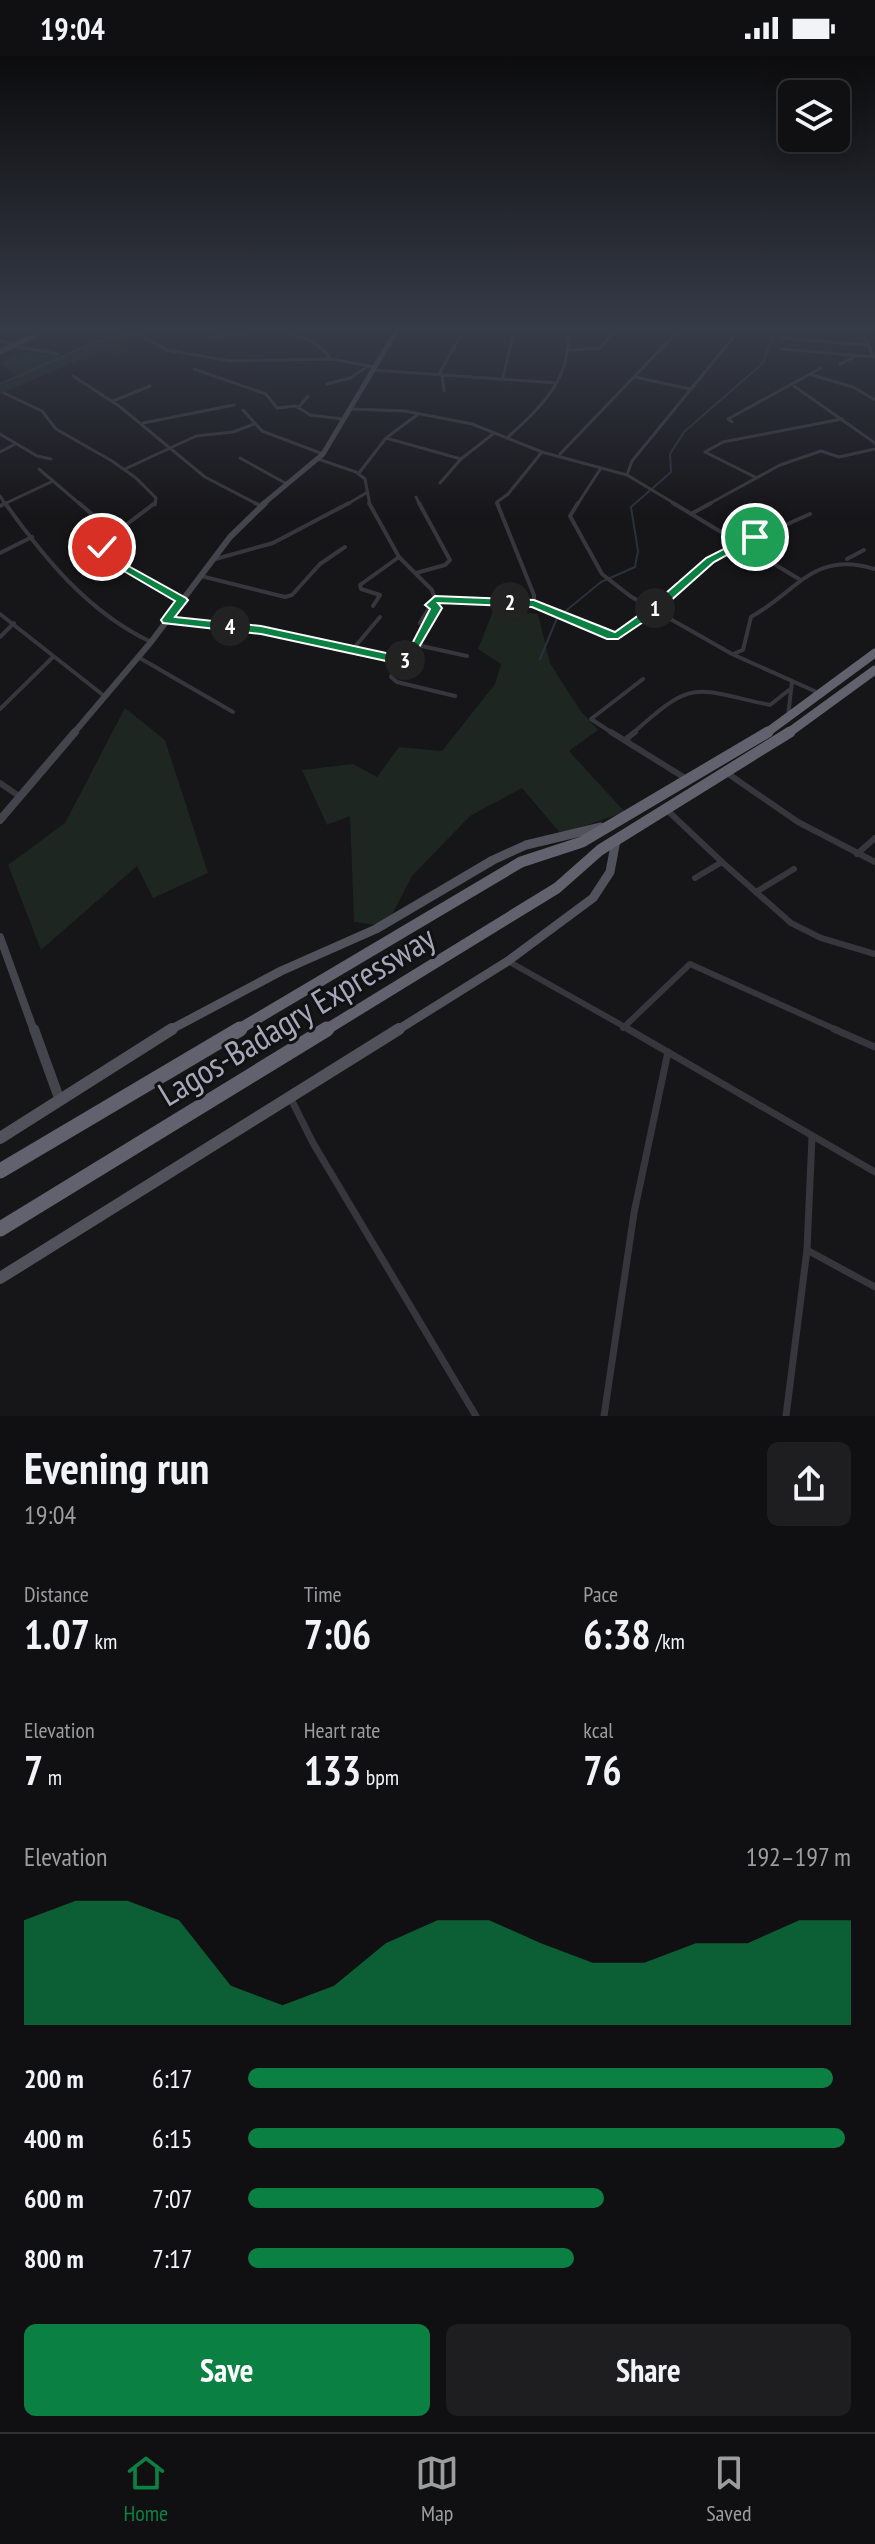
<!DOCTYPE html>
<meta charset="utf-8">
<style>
:root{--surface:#101012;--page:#1e1e20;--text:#f1f3f6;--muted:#9c9d9f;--line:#303032;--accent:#0b8043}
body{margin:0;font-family:"PT Sans Narrow",sans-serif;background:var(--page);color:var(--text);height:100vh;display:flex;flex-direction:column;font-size:30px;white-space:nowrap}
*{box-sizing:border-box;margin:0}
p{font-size:26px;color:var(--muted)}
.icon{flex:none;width:44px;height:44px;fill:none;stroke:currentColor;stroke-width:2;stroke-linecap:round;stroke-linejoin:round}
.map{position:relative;height:1360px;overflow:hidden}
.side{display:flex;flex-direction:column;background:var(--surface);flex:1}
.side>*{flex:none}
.tools{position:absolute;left:778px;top:24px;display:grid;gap:16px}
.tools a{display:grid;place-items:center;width:72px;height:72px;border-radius:12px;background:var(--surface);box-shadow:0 4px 20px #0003,0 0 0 2px var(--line);font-size:40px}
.pin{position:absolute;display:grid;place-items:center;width:68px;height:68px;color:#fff;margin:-34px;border:4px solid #fff;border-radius:50%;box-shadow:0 2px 8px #0007}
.km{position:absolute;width:40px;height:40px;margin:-20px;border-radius:50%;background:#222;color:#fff;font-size:22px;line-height:40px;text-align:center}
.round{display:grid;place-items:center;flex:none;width:84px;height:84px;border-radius:12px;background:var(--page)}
.overview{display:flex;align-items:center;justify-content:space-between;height:136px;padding:0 24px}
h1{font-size:44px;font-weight:700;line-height:60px}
.figures{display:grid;grid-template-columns:repeat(3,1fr);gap:12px;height:136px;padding:8px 24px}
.figures div{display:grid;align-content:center}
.figures b{font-size:40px;font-weight:700}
.figures small{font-size:22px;font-weight:400}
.figures p{font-size:22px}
.chart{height:224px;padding:16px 24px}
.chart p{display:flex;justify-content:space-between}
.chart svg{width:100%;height:144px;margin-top:8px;fill:var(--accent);opacity:.7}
.action{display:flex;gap:16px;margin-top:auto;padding:16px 24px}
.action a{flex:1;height:92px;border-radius:12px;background:var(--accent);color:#fff;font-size:32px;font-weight:700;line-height:92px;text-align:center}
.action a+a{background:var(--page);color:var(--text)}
ul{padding:0 24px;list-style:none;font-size:26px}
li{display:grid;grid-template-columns:128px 96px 1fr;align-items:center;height:60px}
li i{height:20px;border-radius:10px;background:var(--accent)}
.status{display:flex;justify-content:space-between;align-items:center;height:56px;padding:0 40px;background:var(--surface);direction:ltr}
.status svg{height:22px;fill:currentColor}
.menu{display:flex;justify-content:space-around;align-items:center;height:112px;border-top:2px solid var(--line);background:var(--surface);font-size:22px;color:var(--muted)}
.menu a{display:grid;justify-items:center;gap:4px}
.menu .current{color:var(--accent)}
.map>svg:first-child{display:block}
</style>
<div class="status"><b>19:04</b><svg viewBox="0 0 49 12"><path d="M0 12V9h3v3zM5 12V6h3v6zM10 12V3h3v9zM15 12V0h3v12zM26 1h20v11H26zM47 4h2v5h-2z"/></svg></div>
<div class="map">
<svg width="875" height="1360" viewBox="0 0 875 1360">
<rect width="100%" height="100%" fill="#161518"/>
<!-- green -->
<g fill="#1d2620">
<polygon points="146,272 182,272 159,274 122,285 130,294 114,299 104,293 0,338 0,330 19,322 0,307 22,296 59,300 77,297 107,282"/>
<polygon points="493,555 538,558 550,607 580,654 598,674 569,695 625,756 561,778 522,732 470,760 412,820 386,870 354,866 350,760 327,769 302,714 353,708 377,721 399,691 442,695 495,628 501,608 478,593"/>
<polygon points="125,652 165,684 208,817 153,842 137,810 41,894 8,809 65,767"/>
</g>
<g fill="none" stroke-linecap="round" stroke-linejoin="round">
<!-- stream -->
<g stroke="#2b303d" stroke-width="2">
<polyline points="131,276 143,272"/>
<polyline points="0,328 91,288 125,278"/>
<polyline points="540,603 557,562 601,526 635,511 638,495 631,451 671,416 670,398 684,376 763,307 776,272"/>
</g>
<!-- street-far3 -->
<g stroke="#37363d" stroke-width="3">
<polyline points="109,272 142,280 166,294 230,305 331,303 374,311"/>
<polyline points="860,272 873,299"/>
<polyline points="330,276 349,272"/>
<polyline points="864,277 875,273"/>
<path d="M210,281C251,278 303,264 331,303"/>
<polyline points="782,282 867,289"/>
<polyline points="0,285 15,288"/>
<polyline points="14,290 58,298"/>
<polyline points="781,293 875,301"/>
<polyline points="570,294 600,292 617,272"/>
<polyline points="840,308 854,301"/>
<polyline points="194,313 266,338 277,352 296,350 310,359 343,363"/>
<polyline points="373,314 557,327"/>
<polyline points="439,318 465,272"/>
<polyline points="442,318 444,335"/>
<polyline points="812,319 853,331 875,344"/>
<polyline points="73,320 119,350 205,421 259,449"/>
<polyline points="503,321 515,272"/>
<polyline points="635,321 690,333"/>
<polyline points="327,328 350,322 367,311"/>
<polyline points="794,330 875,387"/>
<polyline points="4,337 42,355 56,373 112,405 136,422 156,442 155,449"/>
<polyline points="113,345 150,330"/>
<polyline points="298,352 308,340"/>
<polyline points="351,353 405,355 472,368 542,396 627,419 677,449"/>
<polyline points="243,354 262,375 323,398"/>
<polyline points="732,366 728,363 821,312"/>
<polyline points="143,367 234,349"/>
<polyline points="0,378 37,400 51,403"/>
<polyline points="386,382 461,403"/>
<path d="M507,382C541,351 574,321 567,272"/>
<polyline points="0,396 15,388"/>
<polyline points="560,398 681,272"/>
<polyline points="240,402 287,428"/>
<polyline points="318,403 356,416 365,423 370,449"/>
<polyline points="39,413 81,449"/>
<polyline points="125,413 196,380 233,376 254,368"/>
<polyline points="359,417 386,382 417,359"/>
<polyline points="627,419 632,405 741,272"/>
<polyline points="755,421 705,396 723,386 842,363"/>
<polyline points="440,427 461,403 493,378"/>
<polyline points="0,440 6,449"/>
<polyline points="416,441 420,449"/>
<polyline points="2,449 53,425"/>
<polyline points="346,449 366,437"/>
<polyline points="498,449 497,446 508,438 542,396"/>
<polyline points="577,449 601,412"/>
<polyline points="707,449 780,409 821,395 839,401 875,393"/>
</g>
<!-- street-far2 -->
<g stroke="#37363d" stroke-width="4">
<path d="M5,447C45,503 88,556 151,586"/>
<polyline points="79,447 101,466 118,475"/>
<polyline points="155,447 118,475 99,497 182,544"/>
<polyline points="255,447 261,450"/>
<polyline points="369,447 399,501 432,534 435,543"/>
<polyline points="497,447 534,539 534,547"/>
<polyline points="578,447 570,460 602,518 630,540 732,598 821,638"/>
<polyline points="673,447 799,523"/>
<polyline points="0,450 6,447"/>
<polyline points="691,458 711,447"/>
<polyline points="0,497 32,481"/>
<polyline points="847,503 864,494"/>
<polyline points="212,504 273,487 349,447"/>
<polyline points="416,517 445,509 450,504 419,447"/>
<polyline points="201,520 285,541 292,539 320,508 345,491"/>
<polyline points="435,543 534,547 614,580 640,565 720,498 810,458"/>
<polyline points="430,549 437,552 407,603 400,604 391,621 397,626 455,640"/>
<polyline points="373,550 380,539 361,533 360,529 399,501"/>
<polyline points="0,558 103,639"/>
<polyline points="167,564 261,574 400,604"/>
<polyline points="420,567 432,547"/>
<polyline points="0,581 14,567"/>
<polyline points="417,589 467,600"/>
<polyline points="353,593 380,561"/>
<path d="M733,598L743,594L751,561C799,534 814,494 875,513"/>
<polyline points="138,601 233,656"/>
<polyline points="0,653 53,601"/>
<polyline points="788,660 792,626"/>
<polyline points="614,678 591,663 643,623"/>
<path d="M632,678C695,621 693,633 770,649L789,634"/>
</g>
<!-- street-far1 -->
<g stroke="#37363d" stroke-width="6">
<polyline points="611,676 685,722"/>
<polyline points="625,684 635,676"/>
<polyline points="727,717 798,766 875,806"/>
<polyline points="0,727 19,740"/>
<polyline points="668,755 722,806"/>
<polyline points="857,798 875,782"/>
<polyline points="695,822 722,806 791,867 821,882 875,898"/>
<polyline points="756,836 794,813"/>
<polyline points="508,905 632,975"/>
<polyline points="623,972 690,908 839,975"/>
</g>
<!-- street -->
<g stroke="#37363d" stroke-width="7">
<polyline points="628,973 875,1116"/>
<polyline points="834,973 875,991"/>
<polyline points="291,1043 313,1087 476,1360"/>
<polyline points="807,1194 875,1231"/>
<polyline points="604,1360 634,1157 668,996"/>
<polyline points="786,1360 807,1194 812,1081"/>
</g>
<!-- secondary-far3 -->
<g stroke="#44444d" stroke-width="5">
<polyline points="0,296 51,272"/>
<polyline points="262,449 323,398 398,272"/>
</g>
<!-- secondary-far2 -->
<polyline stroke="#44444d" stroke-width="6" points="73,678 151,586 230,481 265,447"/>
<!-- secondary-far1 -->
<g stroke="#44444d" stroke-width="8">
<polyline points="0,764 75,676"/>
<polyline points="0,881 34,975"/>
</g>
<!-- secondary -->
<polyline stroke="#44444d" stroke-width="10" points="34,973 59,1042"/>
<!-- primary-far1 -->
<g stroke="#52525c" stroke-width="9">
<polyline points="168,975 281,915 376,873 493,804 526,789 601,771"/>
<polyline points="396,975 508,905 593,842 610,816 616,784"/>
</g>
<!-- primary -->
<g stroke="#52525c" stroke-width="12">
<polyline points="0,1082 172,973"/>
<polyline points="0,1222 399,973"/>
</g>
<!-- highway-far2 -->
<g stroke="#62626e" stroke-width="9">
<polyline points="765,678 875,597"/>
<polyline points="787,678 875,614"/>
</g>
<!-- highway-far1 -->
<g stroke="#62626e" stroke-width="11">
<polyline points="236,975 521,806 582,786 768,676"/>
<polyline points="324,975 557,832 600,794 790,676"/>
</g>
<!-- highway -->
<g stroke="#62626e" stroke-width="15">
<polyline points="0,1115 240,973"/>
<polyline points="0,1173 327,973"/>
</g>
</g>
<!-- sky -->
<linearGradient id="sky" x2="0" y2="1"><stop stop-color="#0c0c0d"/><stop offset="0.59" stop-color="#363b48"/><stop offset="1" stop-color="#363b48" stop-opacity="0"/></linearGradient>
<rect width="875" height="462" fill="url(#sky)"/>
<!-- route -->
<polygon fill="#0b8043" stroke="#fff" stroke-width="2" points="751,479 760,481 714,506 658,556 618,583 607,583 532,551 438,547 442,552 411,605 400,608 261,578 163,567 161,564 175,545 93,497 98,489 106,489 105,497 186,542 188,544 175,561 261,570 400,600 412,588 430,553 425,549 435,540 534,544 615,576 650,551 706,502"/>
<g text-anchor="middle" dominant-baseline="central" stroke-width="6" stroke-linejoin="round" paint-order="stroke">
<!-- near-street labels -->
<g font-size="34" fill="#a6a8b9" stroke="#111013">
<text transform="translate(296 959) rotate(-31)">Lagos-Badagry Expressway</text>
</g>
</g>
</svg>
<div class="tools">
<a><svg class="icon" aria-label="layers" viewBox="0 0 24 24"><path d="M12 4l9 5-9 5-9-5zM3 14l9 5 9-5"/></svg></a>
</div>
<div class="pin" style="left:755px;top:481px;background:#1e9e55"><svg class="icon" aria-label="arrive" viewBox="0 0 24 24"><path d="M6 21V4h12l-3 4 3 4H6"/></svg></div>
<div class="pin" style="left:102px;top:491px;background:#d93025"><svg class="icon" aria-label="check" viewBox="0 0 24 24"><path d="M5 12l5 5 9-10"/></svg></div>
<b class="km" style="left:655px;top:552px">1</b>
<b class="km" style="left:510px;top:546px">2</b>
<b class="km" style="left:405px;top:604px">3</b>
<b class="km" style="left:230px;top:570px">4</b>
</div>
<section class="side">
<div class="overview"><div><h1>Evening run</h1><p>19:04</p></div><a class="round"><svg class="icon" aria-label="share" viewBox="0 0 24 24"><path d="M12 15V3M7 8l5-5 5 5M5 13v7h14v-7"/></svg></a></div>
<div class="figures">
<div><p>Distance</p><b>1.07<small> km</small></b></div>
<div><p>Time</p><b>7:06</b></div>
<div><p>Pace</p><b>6:38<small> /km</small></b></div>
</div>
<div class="figures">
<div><p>Elevation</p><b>7<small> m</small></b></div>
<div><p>Heart rate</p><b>133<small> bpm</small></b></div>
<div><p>kcal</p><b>76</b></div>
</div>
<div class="chart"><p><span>Elevation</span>192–197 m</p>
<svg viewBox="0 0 160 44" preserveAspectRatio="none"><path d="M0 44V12L10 6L20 6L30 12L40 32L50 38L60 32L70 19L80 12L90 12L100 19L110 25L120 25L130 19L140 19L150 12L160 12V44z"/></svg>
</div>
<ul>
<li><b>200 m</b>6:17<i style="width:97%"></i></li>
<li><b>400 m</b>6:15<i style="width:99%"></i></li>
<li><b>600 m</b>7:07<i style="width:59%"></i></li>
<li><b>800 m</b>7:17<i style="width:54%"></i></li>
</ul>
<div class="action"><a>Save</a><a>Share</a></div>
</section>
<nav class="menu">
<a class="current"><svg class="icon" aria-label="home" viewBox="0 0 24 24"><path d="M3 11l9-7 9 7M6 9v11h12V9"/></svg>Home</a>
<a><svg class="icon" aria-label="map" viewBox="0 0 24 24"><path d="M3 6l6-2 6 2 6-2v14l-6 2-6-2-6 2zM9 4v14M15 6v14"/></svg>Map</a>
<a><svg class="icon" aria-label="saved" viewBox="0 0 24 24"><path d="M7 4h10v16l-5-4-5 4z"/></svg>Saved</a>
</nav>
